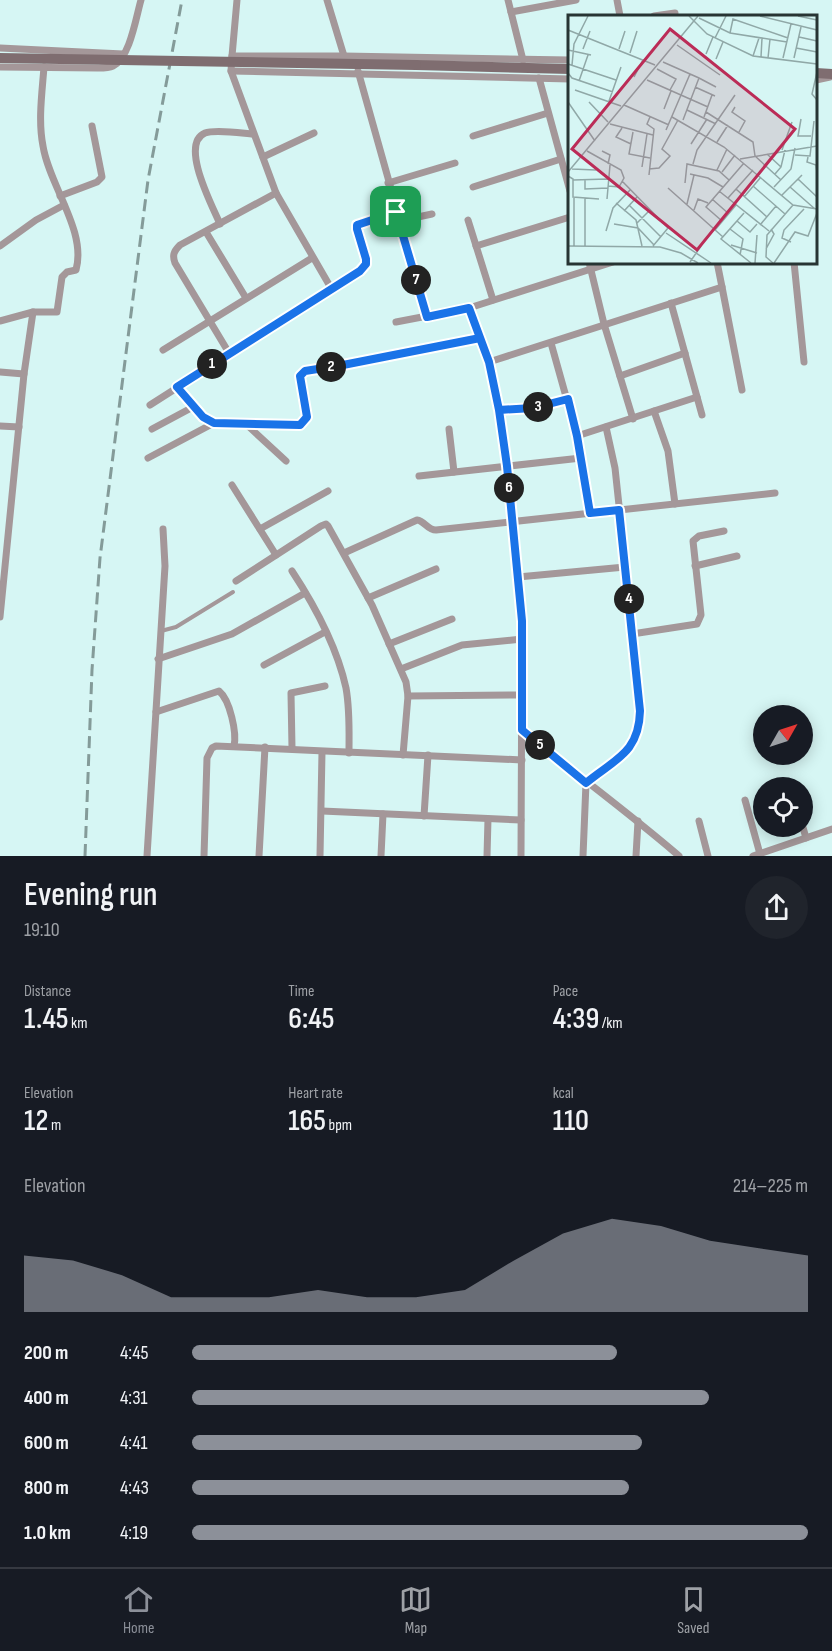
<!DOCTYPE html>
<meta charset="utf-8">
<style>
:root{--surface:#171b24;--page:#20242c;--text:#f1f3f6;--muted:#9ea1a6;--line:#363941;--accent:#8c9099}
body{margin:0;font-family:"Sofia Sans Condensed",sans-serif;background:var(--page);color:var(--text);height:100vh;display:flex;flex-direction:column;font-size:22px;white-space:nowrap}
*{box-sizing:border-box;margin:0}
p{font-size:20px;color:var(--muted)}
.icon{flex:none;width:33px;height:33px;fill:none;stroke:currentColor;stroke-width:2;stroke-linecap:round;stroke-linejoin:round}
.map{position:relative;height:856px;overflow:hidden}
.details{display:flex;flex-direction:column;background:var(--surface);flex:1}
.details>*{flex:none}
.needle{width:39px;rotate:51deg}
.fabs{position:absolute;left:753px;top:705px;display:grid;gap:12px}
.fabs a{display:grid;place-items:center;width:60px;height:60px;border-radius:50%;background:var(--surface);box-shadow:0 3px 15px #0003;font-size:30px}
.pin{position:absolute;display:grid;place-items:center;width:51px;height:51px;color:#fff;margin:-26px;border-radius:12px;box-shadow:0 3px 9px #0006}
.km{position:absolute;width:30px;height:30px;margin:-15px;border-radius:50%;background:#222;color:#fff;font-size:16px;line-height:30px;text-align:center}
.round{display:grid;place-items:center;flex:none;width:63px;height:63px;border-radius:32px;background:var(--page)}
.headline{display:flex;align-items:center;justify-content:space-between;height:102px;padding:0 24px}
h1{font-size:33px;font-weight:600;line-height:45px}
.figures{display:grid;grid-template-columns:repeat(3,1fr);gap:9px;height:102px;padding:6px 24px}
.figures div{display:grid;align-content:center}
.figures b{font-size:30px;font-weight:600}
.figures small{font-size:16px;font-weight:400}
.figures p{font-size:16px}
.chart{height:168px;padding:12px 24px}
.chart p{display:flex;justify-content:space-between}
.chart svg{width:100%;height:108px;margin-top:6px;fill:var(--accent);opacity:.7}
ul{padding:0 24px;list-style:none;font-size:20px}
li{display:grid;grid-template-columns:96px 72px 1fr;align-items:center;height:45px}
li i{height:15px;border-radius:8px;background:var(--accent)}
.menu{display:flex;justify-content:space-around;align-items:center;height:84px;border-top:2px solid var(--line);background:var(--surface);font-size:16px;color:var(--muted)}
.menu a{display:grid;justify-items:center;gap:3px}
.menu .on{color:var(--accent)}
.map>svg:first-child{display:block}
</style>
<div class="map">
<svg width="832" height="856" viewBox="0 0 832 856">
<rect width="100%" height="100%" fill="#d6f6f4"/>
<g fill="none" stroke-linecap="round" stroke-linejoin="round">
<!-- lane -->
<polyline stroke="#a49799" stroke-width="4" points="161,631 176,627 233,592"/>
<!-- street -->
<g stroke="#a49799" stroke-width="7">
<polyline points="327,0 344,56"/>
<polyline points="508,0 523,60"/>
<polyline points="617,0 620,16"/>
<polyline points="511,12 576,0"/>
<polyline points="654,16 675,13"/>
<polyline points="0,48 123,54"/>
<polyline points="232,56 237,0"/>
<path d="M0,67L98,68C103,68 109,68 113,66C130,58 136,17 141,0"/>
<polyline points="231,71 570,79"/>
<polyline points="358,71 427,317"/>
<polyline points="539,78 570,191"/>
<polyline points="816,80 830,77"/>
<polyline points="473,136 548,113"/>
<polyline points="263,157 314,133"/>
<polyline points="388,183 455,163"/>
<polyline points="473,187 561,159"/>
<polyline points="60,196 97,182 102,177 92,126"/>
<polyline points="468,220 493,300"/>
<polyline points="399,221 432,214"/>
<path d="M220,224C213,207 179,144 205,133C215,129 241,133 253,134"/>
<polyline points="206,232 246,298"/>
<polyline points="0,246 36,220 64,205"/>
<polyline points="476,246 570,217"/>
<polyline points="589,262 604,324 633,419"/>
<polyline points="794,262 804,362"/>
<polyline points="722,287 742,390"/>
<polyline points="331,288 276,193 231,71 232,56 344,56 570,60"/>
<polyline points="671,303 702,415"/>
<polyline points="469,308 489,362 499,410 518,577 522,621 521,856"/>
<path d="M0,321L33,312H57L62,277L67,272L76,270C87,231 49,185 43,146C38,121 42,93 44,67"/>
<polyline points="396,322 469,308 613,262"/>
<polyline points="551,343 577,436 590,513"/>
<polyline points="163,350 312,258"/>
<path d="M229,353L175,263C172,255 174,251 180,245L276,193"/>
<polyline points="489,362 722,287 717,262"/>
<polyline points="0,372 24,374"/>
<polyline points="620,376 685,353"/>
<polyline points="177,387 203,417 214,423 300,425 307,417 300,376 305,371 343,365 480,337"/>
<polyline points="150,405 360,271 366,264 366,259 357,229 357,224 397,212"/>
<polyline points="499,410 521,410 568,399"/>
<polyline points="654,411 668,451 675,504"/>
<polyline points="246,424 286,461"/>
<polyline points="0,426 19,427"/>
<polyline points="152,429 193,407"/>
<polyline points="449,429 454,472"/>
<polyline points="577,436 697,397"/>
<polyline points="148,458 214,423"/>
<polyline points="419,476 581,458"/>
<polyline points="232,485 276,555"/>
<polyline points="260,529 328,491"/>
<path d="M344,553L417,520C425,521 427,530 436,530L775,493"/>
<polyline points="695,566 737,556"/>
<path d="M292,571C315,606 337,647 346,688C350,710 349,731 349,753"/>
<polyline points="518,577 625,567"/>
<polyline points="236,581 321,526 326,524 328,526 372,605 406,682 408,696 403,755"/>
<polyline points="368,598 436,569"/>
<polyline points="0,617 24,374 33,312"/>
<polyline points="632,634 697,624 701,615 693,541 699,536 724,531"/>
<polyline points="389,644 452,619"/>
<polyline points="158,659 232,634 305,593"/>
<polyline points="264,665 325,632"/>
<polyline points="401,669 462,645 522,639"/>
<polyline points="408,696 521,695"/>
<path d="M156,712L219,691C230,700 237,733 234,746"/>
<path d="M522,730C574,773 628,812 679,856"/>
<polyline points="292,748 291,693 325,686"/>
<polyline points="745,800 760,854"/>
<polyline points="322,811 521,820"/>
<polyline points="424,816 428,755"/>
<polyline points="699,821 708,856"/>
<polyline points="802,824 806,838"/>
<polyline points="147,856 165,566 163,529"/>
<polyline points="204,856 207,758 212,748 216,746 522,760"/>
<polyline points="259,856 265,747"/>
<polyline points="320,856 322,752"/>
<polyline points="381,856 383,814"/>
<polyline points="487,856 488,819"/>
<path d="M583,856L586,783C615,760 639,752 641,711L615,468L606,427"/>
<polyline points="636,856 638,821"/>
<polyline points="753,856 832,829"/>
</g>
<!-- secondary -->
<g stroke="#7f6d70" stroke-width="10">
<polyline points="416,65 570,69"/>
<polyline points="816,73 832,74"/>
</g>
<!-- rail -->
<polyline stroke="#849b99" stroke-width="3" stroke-dasharray="12 6" stroke-linecap="butt" points="85,856 92,670 100,558 148,180 182,0"/>
<!-- secondary-bridge -->
<polyline stroke="#7f6d70" stroke-width="10" points="0,58 416,65"/>
</g>
<g fill="none" stroke-linecap="round" stroke-linejoin="round">
<defs>
<path id="route" d="M396,212L357,225V229L366,259V264L360,271L177,387L203,417L214,423L300,425L307,417L300,376L305,371L343,365L480,338L489,362L499,410L533,408L568,399L577,436L590,513L619,510L640,711C639,753 615,759 586,783L522,730V621L507,466L499,410L489,362L469,308L427,317L396,212"/>
</defs>
<!-- route casing -->
<use href="#route" stroke="#fff" stroke-width="12"/>
<!-- route -->
<use href="#route" stroke="#1a73e8" stroke-width="8"/>
</g>
<!-- overview -->
<g transform="translate(568 15)">
<rect width="249" height="249" fill="#d6f6f4"/>
<path fill="none" stroke="#90a8a7" stroke-width="1.5" d="M121,1L139,19L185,41L249,49M192,1L249,15M230,1L249,5M131,3L162,18L219,27M0,15L87,50M162,18L165,4L220,23M231,22L249,26M147,23L158,1M109,30L152,60M228,33L249,37M15,34L22,16M51,34L57,16M0,35L23,40M62,38L69,16M138,39L145,22M185,41L191,23M193,42L194,23M200,43L202,24M215,43L223,9M226,43L233,12M148,44L155,27M95,47L131,63L115,105M0,49L48,65M4,50L6,29L20,1M89,54L108,64L102,75M249,57L244,79L249,85M0,58L4,63L45,77M66,62L75,45M131,63L148,72M79,65L140,92M11,66L20,40M127,72L147,81M7,75L53,91M41,86L53,52M0,87L27,126M21,87L40,107M56,90L101,110M167,92L164,97L177,106L171,117M96,94L103,76M119,95L148,109M138,97L185,127L187,141L213,165M104,102L156,132L225,190L249,194M136,102L144,80M233,104L230,121H243M42,109L85,120M54,113L48,122L63,129M98,115L122,59M65,117L61,139L82,143M149,127L160,110M123,129L139,104M214,135L224,107M19,136L53,155L56,163L51,172L40,171M34,136L42,140L40,149M199,139L213,152M227,140L242,141L246,106M240,142L239,147L248,150L249,158M172,144L249,131M125,149L129,135L167,80M74,152L79,119M4,154L28,155M81,154L91,153L102,141L94,134L110,105M149,155L159,134M0,157L130,1M154,157L167,140M122,159L140,163L155,172M207,159L213,152L217,135M81,160L86,114L79,109L82,102M0,161L5,164V182L31,184M230,164L249,182M5,165L40,164M17,165V174L40,173M54,166L100,213L85,231M117,168L119,149L151,156L161,165M185,171L217,199M206,172L223,154L227,133M222,172L247,194M100,173L155,222M168,174L199,202M151,176L201,216M214,180L234,160M176,182L193,162M160,183L185,155M39,184L42,150M144,184L161,199M48,188L68,205L74,231M119,189L126,160M61,190L93,222M126,195L130,184L140,188M56,196L69,182M176,198L153,224L183,248M154,206L138,192L176,148M169,206L182,217L189,209M69,208L82,195M46,209L70,213L86,230M192,210L208,191M162,214L175,224L172,240M147,215L168,190M38,216L45,193L62,175M98,218L143,248M223,227L214,223L216,215L236,194M163,230L189,238M0,231L92,232L113,238L130,248M6,231V183M17,231V183M198,234L206,219L203,214M122,247L133,231M187,248L189,220M205,248L198,242L199,220L225,190M206,248L227,217L240,221L249,198"/>
<path fill="#bb2c57" fill-opacity="0.15" stroke="#bb2c57" stroke-width="3" d="M102,14L227,114L129,235L4,134Z"/>
<rect width="249" height="249" fill="none" stroke="#273433" stroke-width="3"/>
</g>
</svg>
<div class="fabs">
<a><svg class="needle" viewBox="-14 -14 28 28"><path d="M0-13l5 13h-10z" fill="#e53935"/><path d="M0 13l5-13h-10z" fill="#9ea1a6"/></svg></a>
<a><svg class="icon" aria-label="locate" viewBox="0 0 24 24"><circle cx="12" cy="12" r="6"/><path d="M12 2v4M12 18v4M2 12h4M18 12h4"/></svg></a>
</div>
<div class="pin" style="left:396px;top:212px;background:#1e9e55"><svg class="icon" aria-label="arrive" viewBox="0 0 24 24"><path d="M6 21V4h12l-3 4 3 4H6"/></svg></div>
<b class="km" style="left:212px;top:364px">1</b>
<b class="km" style="left:331px;top:367px">2</b>
<b class="km" style="left:538px;top:407px">3</b>
<b class="km" style="left:629px;top:599px">4</b>
<b class="km" style="left:540px;top:745px">5</b>
<b class="km" style="left:509px;top:488px">6</b>
<b class="km" style="left:416px;top:280px">7</b>
</div>
<section class="details">
<div class="headline"><div><h1>Evening run</h1><p>19:10</p></div><a class="round"><svg class="icon" aria-label="share" viewBox="0 0 24 24"><path d="M12 15V3M7 8l5-5 5 5M5 13v7h14v-7"/></svg></a></div>
<div class="figures">
<div><p>Distance</p><b>1.45<small> km</small></b></div>
<div><p>Time</p><b>6:45</b></div>
<div><p>Pace</p><b>4:39<small> /km</small></b></div>
</div>
<div class="figures">
<div><p>Elevation</p><b>12<small> m</small></b></div>
<div><p>Heart rate</p><b>165<small> bpm</small></b></div>
<div><p>kcal</p><b>110</b></div>
</div>
<div class="chart"><p><span>Elevation</span>214–225 m</p>
<svg viewBox="0 0 160 44" preserveAspectRatio="none"><path d="M0 44V21L10 23L20 29L30 38L40 38L50 38L60 35L70 38L80 38L90 35L100 23L110 12L120 6L130 9L140 15L150 18L160 21V44z"/></svg>
</div>
<ul>
<li><b>200 m</b>4:45<i style="width:69%"></i></li>
<li><b>400 m</b>4:31<i style="width:84%"></i></li>
<li><b>600 m</b>4:41<i style="width:73%"></i></li>
<li><b>800 m</b>4:43<i style="width:71%"></i></li>
<li><b>1.0 km</b>4:19<i style="width:100%"></i></li>
</ul>
</section>
<nav class="menu">
<a class="on"><svg class="icon" aria-label="home" viewBox="0 0 24 24"><path d="M3 11l9-7 9 7M6 9v11h12V9"/></svg>Home</a>
<a><svg class="icon" aria-label="map" viewBox="0 0 24 24"><path d="M3 6l6-2 6 2 6-2v14l-6 2-6-2-6 2zM9 4v14M15 6v14"/></svg>Map</a>
<a><svg class="icon" aria-label="saved" viewBox="0 0 24 24"><path d="M7 4h10v16l-5-4-5 4z"/></svg>Saved</a>
</nav>
